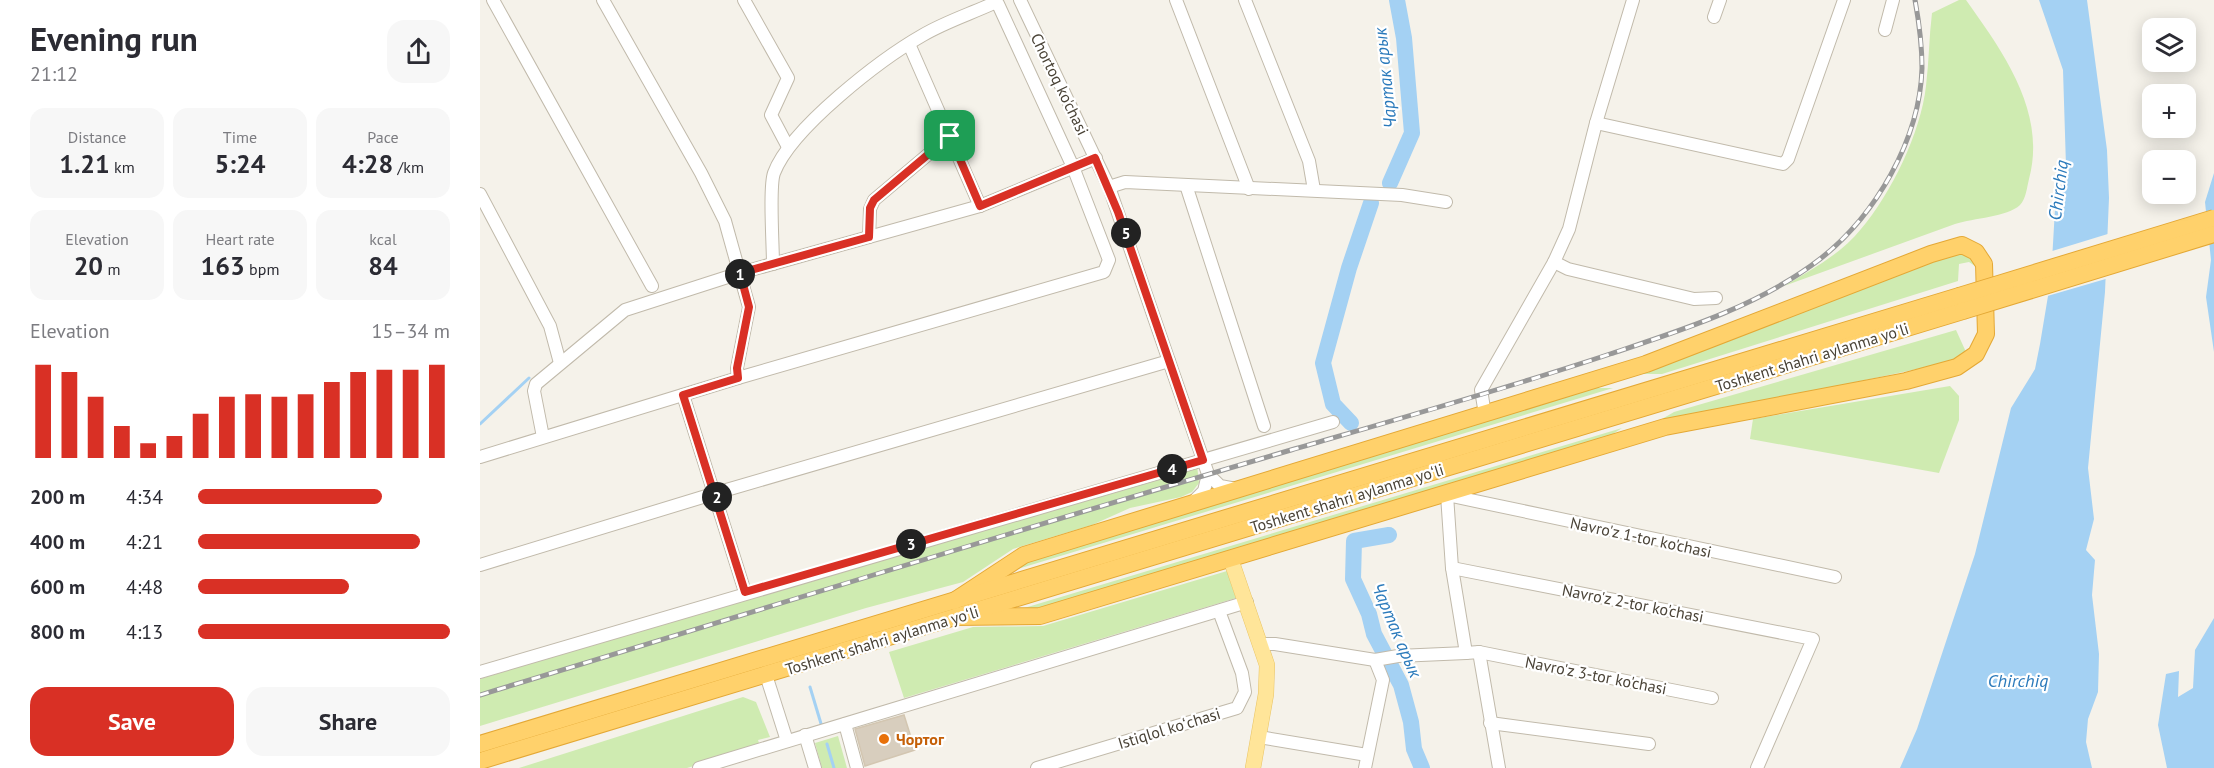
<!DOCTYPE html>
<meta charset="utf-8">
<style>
:root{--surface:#fff;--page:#f7f7f7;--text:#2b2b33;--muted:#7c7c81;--accent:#d93025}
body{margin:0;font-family:"PT Sans",sans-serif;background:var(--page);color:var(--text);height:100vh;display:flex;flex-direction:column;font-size:22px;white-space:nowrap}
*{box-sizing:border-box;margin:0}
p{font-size:20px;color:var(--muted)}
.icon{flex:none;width:33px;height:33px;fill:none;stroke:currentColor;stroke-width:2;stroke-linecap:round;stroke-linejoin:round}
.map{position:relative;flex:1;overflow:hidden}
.side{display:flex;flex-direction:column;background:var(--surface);width:480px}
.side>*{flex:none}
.buttons{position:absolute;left:1662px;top:18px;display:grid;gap:12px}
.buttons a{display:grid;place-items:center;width:54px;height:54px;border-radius:12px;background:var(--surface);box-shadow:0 3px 15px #0003;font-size:30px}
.pin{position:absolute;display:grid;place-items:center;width:51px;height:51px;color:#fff;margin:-26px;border-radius:12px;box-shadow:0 3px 9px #0006}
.km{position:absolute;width:30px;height:30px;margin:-15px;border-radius:50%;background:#222;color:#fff;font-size:16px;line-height:30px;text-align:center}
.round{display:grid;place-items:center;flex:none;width:63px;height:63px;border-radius:18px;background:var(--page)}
.overview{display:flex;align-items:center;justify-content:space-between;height:102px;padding:0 30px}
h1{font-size:33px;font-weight:700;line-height:45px}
.metrics{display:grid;grid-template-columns:repeat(3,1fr);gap:9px;height:102px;padding:6px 30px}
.metrics div{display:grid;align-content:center;border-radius:15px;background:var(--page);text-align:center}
.metrics b{font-size:26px;font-weight:700}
.metrics small{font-size:16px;font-weight:400}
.metrics p{font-size:16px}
.chart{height:168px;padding:12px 30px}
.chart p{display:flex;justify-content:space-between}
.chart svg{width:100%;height:108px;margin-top:6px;stroke:var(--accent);stroke-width:6}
.cta{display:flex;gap:12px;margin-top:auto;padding:12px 30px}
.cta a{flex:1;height:69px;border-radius:18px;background:var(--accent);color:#fff;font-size:24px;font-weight:700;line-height:69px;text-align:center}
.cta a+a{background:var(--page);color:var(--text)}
ul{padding:0 30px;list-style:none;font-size:20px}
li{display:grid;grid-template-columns:96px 72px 1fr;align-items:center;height:45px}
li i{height:15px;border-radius:8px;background:var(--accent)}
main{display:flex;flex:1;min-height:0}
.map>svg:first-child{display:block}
</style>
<main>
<section class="side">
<div class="overview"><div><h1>Evening run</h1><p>21:12</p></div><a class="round"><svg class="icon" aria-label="share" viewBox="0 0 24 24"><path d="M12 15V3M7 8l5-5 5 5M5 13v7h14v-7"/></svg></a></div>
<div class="metrics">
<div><p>Distance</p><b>1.21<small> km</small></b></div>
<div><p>Time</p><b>5:24</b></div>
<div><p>Pace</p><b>4:28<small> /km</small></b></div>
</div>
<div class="metrics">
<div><p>Elevation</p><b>20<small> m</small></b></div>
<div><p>Heart rate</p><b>163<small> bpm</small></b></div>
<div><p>kcal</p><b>84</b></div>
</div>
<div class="chart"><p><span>Elevation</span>15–34 m</p>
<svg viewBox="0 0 160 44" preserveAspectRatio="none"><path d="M5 44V6M15 44V9M25 44V19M35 44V31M45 44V38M55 44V35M65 44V26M75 44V19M85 44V18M95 44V19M105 44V18M115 44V13M125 44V9M135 44V8M145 44V8M155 44V6"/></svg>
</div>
<ul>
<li><b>200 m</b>4:34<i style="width:73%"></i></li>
<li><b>400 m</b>4:21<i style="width:88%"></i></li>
<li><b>600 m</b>4:48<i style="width:60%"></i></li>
<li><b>800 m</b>4:13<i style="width:100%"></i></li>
</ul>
<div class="cta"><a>Save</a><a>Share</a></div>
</section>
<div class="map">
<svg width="1734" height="768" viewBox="0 0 1734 768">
<rect width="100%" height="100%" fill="#f5f2ea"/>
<!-- green -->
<g fill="#cfebb1">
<path d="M1479,0H1486C1523,52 1567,112 1549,179C1547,187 1546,199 1540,205C1527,217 1494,218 1475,224L1304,286C1331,270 1361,254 1381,229C1411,194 1441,132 1446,86C1449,61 1449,37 1452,13Z"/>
<polygon points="1478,252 1488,254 1498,268 1489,262 1479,264 1478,281 1182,374 1155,374"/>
<polygon points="1476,330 1486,352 1484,356 1465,363 1170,426 1194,412"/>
<polygon points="1470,386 1479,396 1479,420 1459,473 1270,439 1273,419"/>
<polygon points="1115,388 1133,388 528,572 546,558"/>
<polygon points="1142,428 1122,441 558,610 541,609"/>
<polygon points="717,465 719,483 712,492 701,497 650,508 612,525 533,549 483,582 386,608 0,726 0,679 266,596"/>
<polygon points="747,571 756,598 424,698 409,652 493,627 563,626"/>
<polygon points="263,697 276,702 290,737 278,740 280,746 207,768 39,768"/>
<polygon points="358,736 367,768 342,768 335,743"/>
</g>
<!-- water -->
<g fill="#a4d1f3">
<polygon points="1559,0 1607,0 1627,150 1629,198 1625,292 1608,468 1614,519 1606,550 1615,560 1612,595 1619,654 1618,692 1608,719 1606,742 1612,768 1420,768 1437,729 1495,554 1531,408 1555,369 1560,344 1571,278 1575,209 1586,166 1583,70"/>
<polygon points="1734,173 1734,352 1726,297 1731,260 1725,202"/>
<polygon points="1734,618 1734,768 1687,768 1678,725 1686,674 1699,671 1698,697 1713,688 1715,650"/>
</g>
<!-- pier -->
<polygon fill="#f5f2ea" points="1631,233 1629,278 1564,297 1569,252"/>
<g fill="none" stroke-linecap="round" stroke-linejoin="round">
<!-- stream -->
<g stroke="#a4d1f3" stroke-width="3">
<polyline points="0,424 49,378"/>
<polyline points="330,687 342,727"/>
<polyline points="347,744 354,768"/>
</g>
<!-- river -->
<g stroke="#a4d1f3" stroke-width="16">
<polyline points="910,183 932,133 924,38 917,0"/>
<polyline points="871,423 853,404 843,363 869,268 891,203"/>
<polyline points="909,535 874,541 873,579 889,614 894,634 921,685 931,722 934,749 942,768"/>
</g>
</g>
<!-- building -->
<polygon fill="#d8cebe" stroke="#d3c6b1" stroke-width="1.5" points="424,715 435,750 385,766 375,729"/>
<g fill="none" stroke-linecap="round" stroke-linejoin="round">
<defs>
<g id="minor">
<polyline points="13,0 172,286"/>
<polyline points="123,0 221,173 245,221 269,307 257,368 258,378"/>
<polyline points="264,0 308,78 291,115 308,147"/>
<polyline points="540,0 629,187 728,474"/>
<polyline points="696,0 769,189"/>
<polyline points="765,0 829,161 834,190"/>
<polyline points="1234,17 1240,0"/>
<polyline points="1405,30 1413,0"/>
<polyline points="429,44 500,206"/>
<polyline points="1116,123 1303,164 1308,159 1364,0"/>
<polyline points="706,185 784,426"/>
<polyline points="629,187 645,182 922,195 966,202"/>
<polyline points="0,194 70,326 80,363"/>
<polyline points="389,237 390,209 394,200 470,136"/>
<polyline points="1074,262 1088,269 1214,299 1236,298"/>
<polyline points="203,395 265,592"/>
<polyline points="1005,414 1001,390 1074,262 1089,229 1116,123 1153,0"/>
<polyline points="63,437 54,391 56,384 145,310 260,273 500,206 616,158"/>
<path d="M0,457L258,378L624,272L629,260L593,167L518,4L514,3C490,14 465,22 443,35C401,59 311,128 294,173C289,187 293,246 293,264"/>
<polyline points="713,502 724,491 728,474 740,486 756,489"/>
<polyline points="0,565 236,493 689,361"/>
<polyline points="972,568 1333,639 1277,768"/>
<polyline points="782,644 795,644 895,660 918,656 986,653"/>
<polyline points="999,652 1232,698"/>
<polyline points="0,672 853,422"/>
<polyline points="286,675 307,741"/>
<polyline points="1010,723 1169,744"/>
<polyline points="365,724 377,768"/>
<polyline points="325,735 335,768"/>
<polyline points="779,737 887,755"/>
<polyline points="219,768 767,602"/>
<polyline points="557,768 757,708 765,692 762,673 739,611"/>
<polyline points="885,768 903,680 895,660"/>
<polyline points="1019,768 999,652 986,653 972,568 967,495 1355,577"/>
</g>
<polyline id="major" points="751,560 787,665 786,694 773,768"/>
<g id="highway">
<polyline points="474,601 544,555 1166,364 1451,254 1482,245 1496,252 1504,264 1506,334 1496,354 1477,367 1426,381 1185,427 560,616 476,617"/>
<polyline points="0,744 1479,296"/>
<polyline points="0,761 1483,311"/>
</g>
</defs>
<!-- minor casing -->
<use href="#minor" stroke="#c1baab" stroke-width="14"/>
<!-- major casing -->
<use href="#major" stroke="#e9c464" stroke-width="16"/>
<!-- highway casing -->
<use href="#highway" stroke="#e4a835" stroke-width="18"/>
<!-- minor -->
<use href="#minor" stroke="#fff" stroke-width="12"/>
<!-- major -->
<use href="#major" stroke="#ffe599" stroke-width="15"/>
<!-- highway -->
<use href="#highway" stroke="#ffd16b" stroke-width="16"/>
<defs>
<path id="rail" d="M0,695C270,613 540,529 811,450C918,419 1025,389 1130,354C1202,330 1279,306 1340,259C1395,216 1440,140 1442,68C1442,45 1439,22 1435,0"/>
</defs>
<!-- rail casing -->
<use href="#rail" stroke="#989898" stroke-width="5"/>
<!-- rail -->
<use href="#rail" stroke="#fff" stroke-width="3" stroke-dasharray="9" stroke-linecap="butt"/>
<defs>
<g id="highway-bridge">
<polyline points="1479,296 1734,218"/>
<polyline points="1483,311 1734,234"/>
</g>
</defs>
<!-- highway-bridge casing -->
<use href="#highway-bridge" stroke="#e4a835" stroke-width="18" stroke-linecap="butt"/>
<!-- highway-bridge -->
<use href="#highway-bridge" stroke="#ffd16b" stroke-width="16"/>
</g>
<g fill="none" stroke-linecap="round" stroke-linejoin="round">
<defs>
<polygon id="route" points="470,136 500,206 615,158 638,212 723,460 265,592 203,395 258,378 257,368 269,307 260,273 389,237 390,208 394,200"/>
</defs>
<!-- route casing -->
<use href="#route" stroke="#fff" stroke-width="12"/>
<!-- route -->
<use href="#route" stroke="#d93025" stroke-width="8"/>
</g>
<!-- markers -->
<circle fill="#e8710a" stroke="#fff" stroke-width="2" cx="404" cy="739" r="6"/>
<g text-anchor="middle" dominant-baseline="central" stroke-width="4.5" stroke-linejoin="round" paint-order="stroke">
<!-- street labels -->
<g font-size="16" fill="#4a4337" stroke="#fff">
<text transform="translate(580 84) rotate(64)">Chortoq ko'chasi</text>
<text transform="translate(1332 357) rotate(-17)">Toshkent shahri aylanma yoʻli</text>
<text transform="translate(867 498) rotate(-17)">Toshkent shahri aylanma yoʻli</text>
<text transform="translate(1161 537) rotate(12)">Navro'z 1-tor ko'chasi</text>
<text transform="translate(1153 603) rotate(11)">Navro'z 2-tor ko'chasi</text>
<text transform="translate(402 640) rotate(-17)">Toshkent shahri aylanma yoʻli</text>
<text transform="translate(1116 675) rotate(11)">Navro'z 3-tor ko'chasi</text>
<text transform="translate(689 728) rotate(-17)">Istiqlol koʻchasi</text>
</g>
<!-- food labels -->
<g font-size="16" font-weight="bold" fill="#c56008" stroke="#fff" text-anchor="start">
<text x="416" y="739">Чортог</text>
</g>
<!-- water labels -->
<g font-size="18" font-style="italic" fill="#2b7abb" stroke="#fff">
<text transform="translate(905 78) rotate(-96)">Чартак арык</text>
<text transform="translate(1578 190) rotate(-83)">Chirchiq</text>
<text transform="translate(917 630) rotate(67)">Чартак арык</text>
<text x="1538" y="680">Chirchiq</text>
</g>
</g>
</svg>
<div class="buttons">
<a><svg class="icon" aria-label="layers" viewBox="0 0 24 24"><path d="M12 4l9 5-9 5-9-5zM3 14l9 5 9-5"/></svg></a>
<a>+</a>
<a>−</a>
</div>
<div class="pin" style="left:470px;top:136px;background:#1e9e55"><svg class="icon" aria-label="arrive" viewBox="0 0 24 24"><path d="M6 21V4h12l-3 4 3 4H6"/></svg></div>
<b class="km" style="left:260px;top:274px">1</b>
<b class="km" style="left:237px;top:497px">2</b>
<b class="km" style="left:431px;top:544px">3</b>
<b class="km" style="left:692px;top:469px">4</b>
<b class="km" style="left:646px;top:233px">5</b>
</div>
</main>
